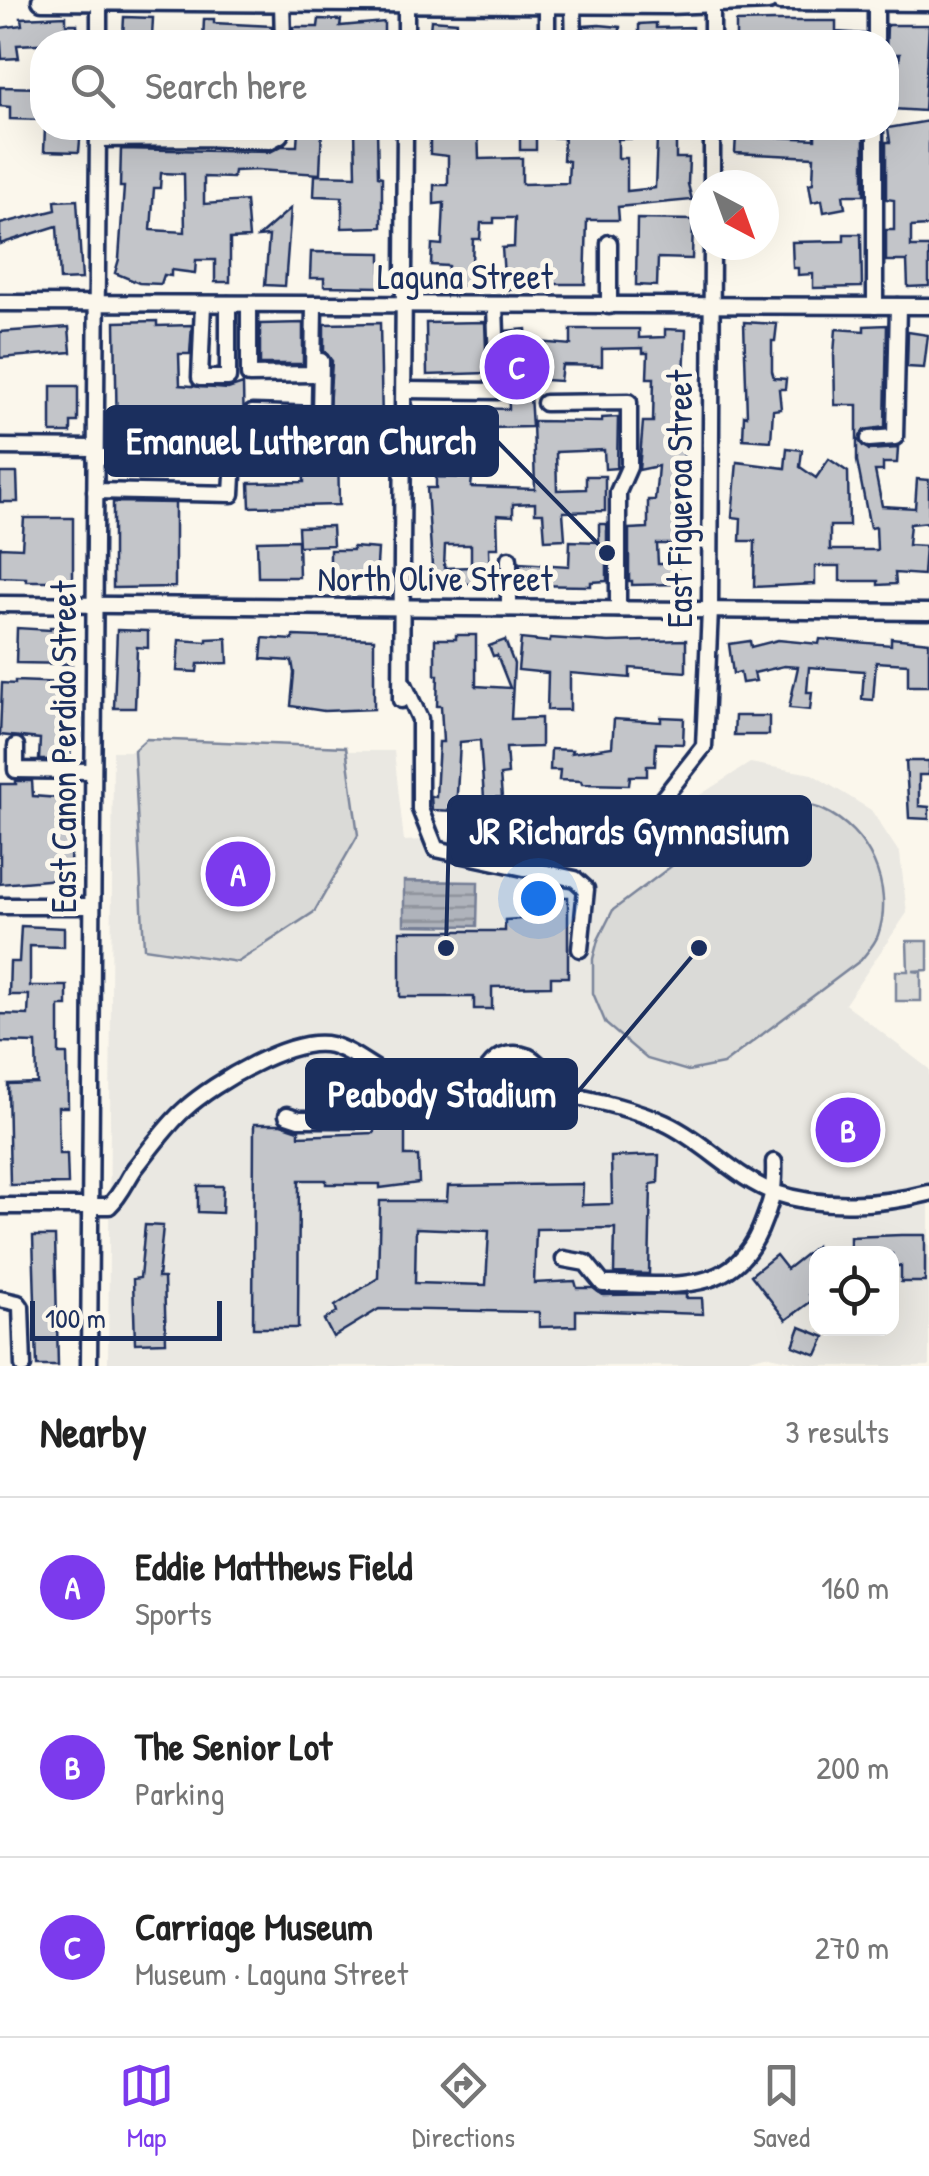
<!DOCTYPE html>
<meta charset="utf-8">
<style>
body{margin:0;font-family:"Patrick Hand",sans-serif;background:#f2f2f2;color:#222}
.controls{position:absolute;right:30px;bottom:30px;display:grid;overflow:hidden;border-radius:20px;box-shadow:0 10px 40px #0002}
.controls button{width:90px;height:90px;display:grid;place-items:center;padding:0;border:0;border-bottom:2px solid #e0e0e0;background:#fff;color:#222;font:50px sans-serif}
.compass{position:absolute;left:689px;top:170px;width:90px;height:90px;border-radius:50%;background:#fff;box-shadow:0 10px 40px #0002;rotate:139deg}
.scale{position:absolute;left:30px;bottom:25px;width:192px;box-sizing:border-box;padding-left:10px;border:5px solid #1b2f5e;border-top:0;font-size:28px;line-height:35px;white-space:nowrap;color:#1b2f5e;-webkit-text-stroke:8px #fbf7ec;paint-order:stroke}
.you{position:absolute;left:538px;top:898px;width:35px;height:35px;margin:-25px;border:8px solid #fff;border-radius:50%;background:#1a73e8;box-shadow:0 0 0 15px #1a73e833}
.badge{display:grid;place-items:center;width:65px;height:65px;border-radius:50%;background:#7c3aed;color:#fff;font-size:32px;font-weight:700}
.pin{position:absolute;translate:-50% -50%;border:5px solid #fff;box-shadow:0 2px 10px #0006}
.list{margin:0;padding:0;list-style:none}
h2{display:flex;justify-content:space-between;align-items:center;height:130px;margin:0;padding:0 40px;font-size:42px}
h2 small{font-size:32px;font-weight:400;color:#767676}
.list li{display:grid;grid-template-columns:65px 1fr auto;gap:30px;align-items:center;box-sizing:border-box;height:180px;padding:0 40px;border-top:2px solid #e0e0e0}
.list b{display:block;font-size:38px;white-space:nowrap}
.list p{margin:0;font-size:32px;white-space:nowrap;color:#767676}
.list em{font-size:32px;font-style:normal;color:#767676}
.icon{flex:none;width:55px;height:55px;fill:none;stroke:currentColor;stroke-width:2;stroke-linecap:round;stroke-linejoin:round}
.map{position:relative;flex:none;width:929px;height:1366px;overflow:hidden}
.search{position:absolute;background:#fff;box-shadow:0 10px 40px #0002;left:30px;right:30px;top:30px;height:110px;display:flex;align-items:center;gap:25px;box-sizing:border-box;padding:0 35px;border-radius:40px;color:#767676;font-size:38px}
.sheet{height:670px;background:#fff}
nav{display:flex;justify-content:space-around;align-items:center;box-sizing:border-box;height:140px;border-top:2px solid #e0e0e0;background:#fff;font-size:28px;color:#767676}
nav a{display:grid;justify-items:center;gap:5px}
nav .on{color:#7c3aed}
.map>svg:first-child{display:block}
.built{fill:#eae8e2;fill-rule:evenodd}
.park{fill:#dadad7;stroke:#7a849a;stroke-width:2.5}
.water{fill:url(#water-rules);stroke:#747e96;stroke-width:2.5}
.building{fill:#c3c5c9;stroke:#1b2f5e;stroke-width:2.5;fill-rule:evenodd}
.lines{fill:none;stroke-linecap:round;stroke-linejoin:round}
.minor-casing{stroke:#1b2f5e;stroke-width:21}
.major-casing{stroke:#1b2f5e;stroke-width:25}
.minor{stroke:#fbf7ec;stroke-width:14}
.major{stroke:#fbf7ec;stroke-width:18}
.labels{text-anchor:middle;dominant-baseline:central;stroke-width:10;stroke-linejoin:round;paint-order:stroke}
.street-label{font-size:35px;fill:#1b2f5e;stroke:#fbf7ec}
.leader{fill:none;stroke:#1b2f5e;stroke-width:4}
.callout-dot{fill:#1b2f5e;stroke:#fbf7ec;stroke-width:4}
.callout{fill:#1b2f5e;stroke:#1b2f5e;stroke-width:4}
.callout-label{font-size:38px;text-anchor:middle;font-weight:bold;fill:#fff}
</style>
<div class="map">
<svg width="929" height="1366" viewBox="0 0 929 1366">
<defs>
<pattern id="water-rules" width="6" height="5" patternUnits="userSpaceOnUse" patternTransform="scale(2.5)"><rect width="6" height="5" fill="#afb3bb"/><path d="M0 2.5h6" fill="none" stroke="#8e929b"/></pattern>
</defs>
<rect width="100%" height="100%" fill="#fbf7ec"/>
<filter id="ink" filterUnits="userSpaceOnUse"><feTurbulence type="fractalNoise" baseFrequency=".01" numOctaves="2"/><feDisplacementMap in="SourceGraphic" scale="20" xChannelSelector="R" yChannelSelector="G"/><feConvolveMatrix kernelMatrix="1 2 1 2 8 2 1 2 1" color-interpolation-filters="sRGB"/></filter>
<g filter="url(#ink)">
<path class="built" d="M113,751H394L404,841L648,828L750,763L812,774L871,810L900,854L907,913L845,1004L929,1069V1366H816L765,1355L723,1366H108ZM816,1254H892V1328H816Z"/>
<g class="park">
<polygon points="146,739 346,747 358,835 314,912 238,962 144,948 134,750"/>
<path d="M777,800C792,802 809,804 823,810C868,830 895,887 878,935C875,944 867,952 861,960L723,1064L688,1071L647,1059L606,1024L593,993V959L598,940L613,910L746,810Z"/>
<polygon points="907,941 928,941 928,970 912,971 921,972 921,1001 896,1001 896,971 908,971"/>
</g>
<polygon class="water" points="404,881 478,882 477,926 404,925"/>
<g class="building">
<polygon points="66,16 66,24 77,24 78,42 17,45 19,58 2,59 0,28 22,25 21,18"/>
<polygon points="124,17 153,18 152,37 123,36"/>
<polygon points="204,19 214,19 214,23 272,26 272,42 203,42"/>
<polygon points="319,19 341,20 340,26 384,22 384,42 294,42 293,27 318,27"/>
<polygon points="431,20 457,22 455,42 429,42"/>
<polygon points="775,21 836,21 836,32 865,34 865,42 736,42 736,22"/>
<polygon points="656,23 656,28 692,27 692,42 639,42 639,24"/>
<polygon points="599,25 620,27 620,42 585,42 584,26"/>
<polygon points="887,25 929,25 924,111 893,109 900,54 886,54"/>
<polygon points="0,87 42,88 42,120 10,119 10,107 0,106"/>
<polygon points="929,121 929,226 911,227 911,247 929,247 929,286 908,287 907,261 886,261 886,230 894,230 894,200 886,199 886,142 890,142 888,128"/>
<polygon points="45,128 81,128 79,152 44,151"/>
<path d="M298,128H322L320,174L257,170L234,171L233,178L204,177V204L246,201L249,238L230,239V282H215V260H196L195,273L171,270V276L164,275L161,284L139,283L115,273L119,259L124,187H120L121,149L270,152L282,146H297ZM161,173L184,174L185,232L151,230L154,188H160Z"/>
<polygon points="355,128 377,128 378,176 382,177 382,227 342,228 342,197 314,196 315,175 356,176"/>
<path d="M430,128H478L479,159L522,158V184L568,183L569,161L563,160L564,138L536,136V150H520V128H686V138H676V158H689L688,184L692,200L618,207L619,220H587L585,284H527V288L505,290L502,248L514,247L515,218H494V223H481L480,239H473L471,286L447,285L448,266L431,265L432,244L442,245L444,203L434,204V185H448V156L430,154ZM657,138L655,188L627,191V158H618V139Z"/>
<polygon points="758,128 777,128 777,137 815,139 815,128 835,128 835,131 864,131 864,195 843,195 845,208 824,212 822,200 812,202 809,184 813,183 814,157 735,153 736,135 759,136"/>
<polygon points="77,200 82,279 60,280 57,226 0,244 0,224 56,210 55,201"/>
<polygon points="291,208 285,286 265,285 269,236 258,237"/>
<polygon points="637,219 693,220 692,259 658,258 657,286 636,285"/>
<polygon points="844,234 861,234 862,287 813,288 813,274 798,275 798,268 793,268 792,242 844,241"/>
<polygon points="311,252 381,253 381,287 324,286 324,278 310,278"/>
<polygon points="157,321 157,326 192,325 190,354 179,354 180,385 228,389 243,384 244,435 117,437 115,322"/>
<polygon points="485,322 487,373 427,375 426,323"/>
<polygon points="744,322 777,324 775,341 772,341 772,371 774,378 786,379 785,389 779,389 781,409 773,410 771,441 743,439 744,415 747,416"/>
<polygon points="303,323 303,364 260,364 260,324"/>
<polygon points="380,323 382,424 328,425 332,361 324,351 324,324"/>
<polygon points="887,325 885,427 864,430 859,441 869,450 898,448 897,463 883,463 883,471 875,471 882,506 915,508 917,479 929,480 929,522 910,524 908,545 925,546 923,575 895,573 896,584 878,585 878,581 840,581 840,566 815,566 815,584 754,587 755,541 740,541 741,518 732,517 737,462 785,468 787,448 802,450 800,467 816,478 829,459 848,472 849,526 830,526 830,550 877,550 876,527 870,528 857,461 857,405 835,405 834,354 836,329 864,331 864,326"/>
<polygon points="69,327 71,352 0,358 0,332"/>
<polygon points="526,329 527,341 571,345 571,329 639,329 639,338 665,337 665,329 686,330 684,379 681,379 680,447 684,447 683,465 680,464 677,500 681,500 683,544 657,544 658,564 678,564 678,584 632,585 632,581 629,581 629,529 648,528 648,500 655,500 658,466 639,470 643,422 653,422 654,378 647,378 648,353 643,353 643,348 602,349 602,366 562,365 560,381 529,379 532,427 490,428 488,454 431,450 433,433 467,435 466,408 509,409 506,331"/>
<polygon points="908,332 928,335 924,368 907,367"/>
<polygon points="51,386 78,386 78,422 71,422 71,433 51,433"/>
<path d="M618,417L617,468L605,469L604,450L556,452L557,490L586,489V476H605V511L563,512L565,539L545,540L543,513H535V503L513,504V516L497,515L498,548H489L490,585L433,582L427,488H436V477L472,478L471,487L535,489L533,421L602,422V418ZM445,545H471V567L444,568Z"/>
<polygon points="338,446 339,505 250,507 249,483 304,482 303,447"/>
<polygon points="0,473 17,473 18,502 0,502"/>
<polygon points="113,502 175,503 175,587 113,588"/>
<polygon points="24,518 73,518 73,581 26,581 26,578 0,577 0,547 22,548"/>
<polygon points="599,524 607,524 607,581 591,582 591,586 520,585 520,563 569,566 570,541 599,542"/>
<polygon points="332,526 333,545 299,546 298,527"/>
<polygon points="298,540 299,577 258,577 257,541"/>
<polygon points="353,547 378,549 376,580 330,579 330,550 353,550"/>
<polygon points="50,627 73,627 72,664 16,663 17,628 50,630"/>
<polygon points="117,630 148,631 148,648 137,647 135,708 114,708"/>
<polygon points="456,635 476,635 476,686 510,688 497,655 493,656 489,646 505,640 514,664 511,719 541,718 541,747 506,748 508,774 500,775 502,797 484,798 480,740 460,742 456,811 432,810 431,796 436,797 439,742 443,742 441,706 437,706 438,675 435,675 435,639 456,639"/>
<polygon points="293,636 374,639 374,709 324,711 291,706 294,673 292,661 261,659 263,638 293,640"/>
<polygon points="227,638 228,663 198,664 197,672 177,671 179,640 207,642 207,639"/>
<polygon points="550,638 609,642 686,640 686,672 630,668 630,678 570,673 570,710 547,710 548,673 518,670 521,639 550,642"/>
<polygon points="891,638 929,642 929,686 908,686 908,664 876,662 873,700 862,699 864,671 809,667 807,692 812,692 810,710 789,708 798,667 784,666 754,673 756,681 742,683 740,672 733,674 729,644 750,641 751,647 778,640 819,644 820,639 891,645"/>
<polygon points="15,681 67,683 64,739 71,739 70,760 39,760 40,739 0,735 2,683 15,684"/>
<polygon points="735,716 769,716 769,735 734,735"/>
<polygon points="661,717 684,718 683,744 656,743 655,766 647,766 647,776 630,776 629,785 582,784 581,781 559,780 560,770 550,770 551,749 572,750 571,753 612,747 614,719 661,722"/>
<polygon points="906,761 929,761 929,775 919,775 919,806 929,807 929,819 909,818"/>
<polygon points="16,781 32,781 33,796 71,799 70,878 0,884 0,784 16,784"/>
<polygon points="531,897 568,897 568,977 551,977 551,986 492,987 492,1009 474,1009 474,997 400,997 400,931 505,931 505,920 520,919 520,904 531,904"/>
<polygon points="21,926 64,928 64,947 30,946 30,986 67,986 67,1006 59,1006 59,1054 67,1054 68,1107 58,1107 59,1154 67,1154 68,1184 10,1185 8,1084 37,1083 36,1043 0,1042 0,1014 28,1015 29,995 9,995 10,962 19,962"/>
<polygon points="384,1102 405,1102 405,1156 418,1156 419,1183 380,1188 380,1184 326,1184 326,1180 299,1180 298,1328 253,1328 254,1124 281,1124 299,1130 299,1136 374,1133 374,1108 384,1108"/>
<path d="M659,1155L658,1183L651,1184L649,1274L614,1273L615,1228L536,1229L534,1283L575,1281L577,1288H593L603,1295L686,1294V1298H702L703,1314L576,1310V1326L539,1327V1312L379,1309L333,1337L324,1320L337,1312L335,1306L378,1278L380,1201H447L448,1186L583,1184L582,1205L612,1204L611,1157ZM416,1228L489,1231L486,1285L415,1283Z"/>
<polygon points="198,1186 223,1186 222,1213 198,1212"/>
<polygon points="145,1225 163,1226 158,1278 164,1278 166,1342 135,1343 133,1279 140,1278"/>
<polygon points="901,1235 925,1235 925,1282 901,1282 901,1266 892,1266 892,1254 850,1254 850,1237"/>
<polygon points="33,1236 55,1236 58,1366 37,1366"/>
<polygon points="816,1246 816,1288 809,1294 813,1300 786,1320 751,1275 776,1255 787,1269"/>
<polygon points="800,1327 825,1337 817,1355 793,1346"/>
</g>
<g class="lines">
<g class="minor-casing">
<g id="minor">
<polyline points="282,2 283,42"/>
<polyline points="573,4 574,42"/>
<polyline points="99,42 99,0"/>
<polyline points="406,42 406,3"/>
<polyline points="547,42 547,4"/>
<polyline points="712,42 712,0"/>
<polyline points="876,42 876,0"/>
<polyline points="98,139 203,138 269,141 280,135 284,128"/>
<polyline points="712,185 712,128"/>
<polyline points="609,243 609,306"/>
<polyline points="0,303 929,306"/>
<polyline points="203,304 200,378 228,378 228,304"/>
<polyline points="249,304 249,375 313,374 314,305"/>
<polyline points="875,306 875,128"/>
<polyline points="404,390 498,391 495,306"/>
<polyline points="545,403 629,402 629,467 618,492 618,609"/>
<polyline points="252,413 320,415 321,361"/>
<polyline points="869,439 895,437 898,306"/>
<polyline points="0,447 95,448"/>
<polyline points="95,491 232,494 234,458 95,457"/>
<polyline points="0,604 929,612"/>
<polyline points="509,608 509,559"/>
<polyline points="404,684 420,719 420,809 436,849 575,879 586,889 580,949"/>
<polyline points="401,700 405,128"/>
<polyline points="16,746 16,770 92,771"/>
<polyline points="503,822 636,814 660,802 704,746 710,610 712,245"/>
<polyline points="0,906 91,906"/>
<circle cx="515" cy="1086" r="32"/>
<path d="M547,1090C586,1099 628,1106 665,1123C704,1141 736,1179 776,1193C823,1209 882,1205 929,1193"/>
<polyline points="287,1115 299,1119 364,1119"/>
<path d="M0,1206H109C121,1195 126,1181 135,1168C150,1149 167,1125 185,1109C214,1083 292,1036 331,1045C353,1051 372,1069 392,1078C421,1091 453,1090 484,1092"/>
<path d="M564,1259L586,1263L603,1284C667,1283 730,1299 760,1230C771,1203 775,1192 774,1162"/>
<polyline points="0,1299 18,1303 21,1307 23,1366"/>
<polyline points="89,1366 98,128"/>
</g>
</g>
<g class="major-casing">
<g id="major">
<polyline points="42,0 669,4 768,0"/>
<polyline points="780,0 929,1"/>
</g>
</g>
<use href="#minor" class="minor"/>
<use href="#major" class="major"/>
</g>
</g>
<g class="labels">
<g class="street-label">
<text x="465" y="276">Laguna Street</text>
<text transform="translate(679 499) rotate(-90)">East Figueroa Street</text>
<text x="435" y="578">North Olive Street</text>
<text transform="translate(63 747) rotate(-90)">East Canon Perdido Street</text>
</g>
</g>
<path class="leader" d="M607 553L497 441M446 948L449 831M699 948L576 1094"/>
<g class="callout-dot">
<circle cx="607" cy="553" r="10"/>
<circle cx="446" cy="948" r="10"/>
<circle cx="699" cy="948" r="10"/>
</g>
<g class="callout">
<rect x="106" y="407" width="391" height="68" rx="10"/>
<rect x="449" y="797" width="361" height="68" rx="10"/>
<rect x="307" y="1060" width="269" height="68" rx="10"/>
</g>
<g class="callout-label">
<text x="301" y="454">Emanuel Lutheran Church</text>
<text x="629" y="844">JR Richards Gymnasium</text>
<text x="442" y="1107">Peabody Stadium</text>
</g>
</svg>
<div class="controls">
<button><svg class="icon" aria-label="locate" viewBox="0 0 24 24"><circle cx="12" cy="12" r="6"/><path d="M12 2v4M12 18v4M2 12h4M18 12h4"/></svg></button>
</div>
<svg class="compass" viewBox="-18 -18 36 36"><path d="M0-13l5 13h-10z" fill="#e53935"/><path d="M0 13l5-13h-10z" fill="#767676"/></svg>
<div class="scale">100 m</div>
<div class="you"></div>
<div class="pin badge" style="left:238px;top:874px">A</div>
<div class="pin badge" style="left:848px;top:1130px">B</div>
<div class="pin badge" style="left:517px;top:367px">C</div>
<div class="search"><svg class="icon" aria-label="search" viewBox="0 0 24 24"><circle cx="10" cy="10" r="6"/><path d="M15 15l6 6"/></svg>Search here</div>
</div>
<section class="sheet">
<h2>Nearby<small>3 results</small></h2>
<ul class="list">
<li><span class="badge">A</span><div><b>Eddie Matthews Field</b><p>Sports</p></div><em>160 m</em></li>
<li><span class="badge">B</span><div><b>The Senior Lot</b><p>Parking</p></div><em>200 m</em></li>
<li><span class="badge">C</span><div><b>Carriage Museum</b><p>Museum · Laguna Street</p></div><em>270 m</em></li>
</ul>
</section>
<nav>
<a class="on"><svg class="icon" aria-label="map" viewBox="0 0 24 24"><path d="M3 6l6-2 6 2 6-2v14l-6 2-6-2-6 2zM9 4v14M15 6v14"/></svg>Map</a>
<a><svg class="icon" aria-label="directions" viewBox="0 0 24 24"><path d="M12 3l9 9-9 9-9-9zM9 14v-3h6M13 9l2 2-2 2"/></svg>Directions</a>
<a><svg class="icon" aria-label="saved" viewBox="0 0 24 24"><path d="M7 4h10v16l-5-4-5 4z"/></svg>Saved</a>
</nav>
